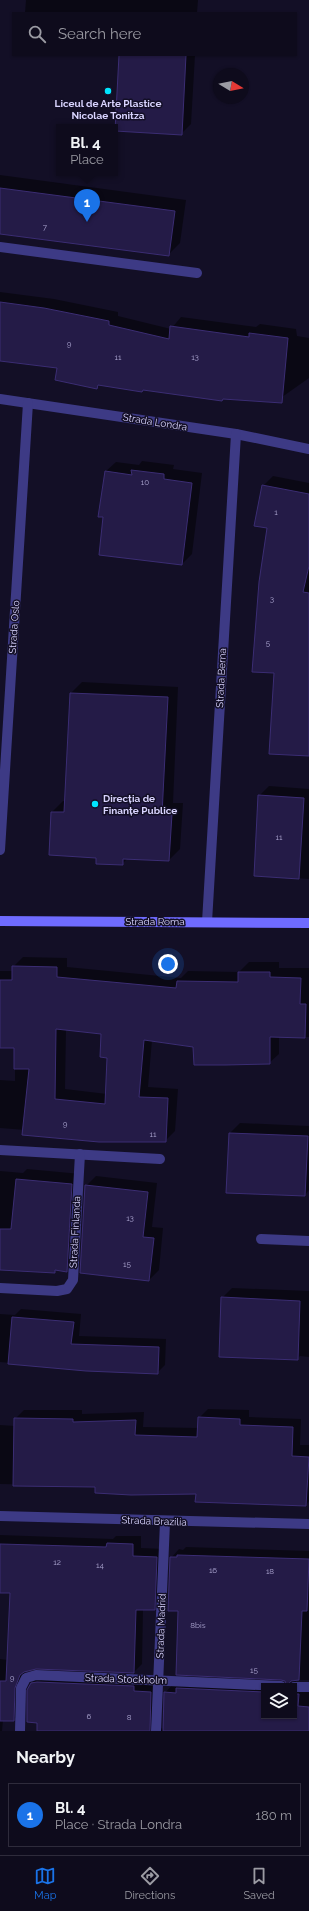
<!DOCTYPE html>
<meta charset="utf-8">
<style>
body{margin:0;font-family:Raleway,sans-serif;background:#1c1929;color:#f1f3f6}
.controls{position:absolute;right:12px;bottom:12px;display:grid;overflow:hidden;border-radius:0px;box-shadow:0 1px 3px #0004}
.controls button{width:36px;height:36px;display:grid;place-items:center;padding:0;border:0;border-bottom:1px solid #2e2b3b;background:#0e0b1c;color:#f1f3f6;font:20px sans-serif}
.compass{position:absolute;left:213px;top:68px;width:36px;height:36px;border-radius:50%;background:#0e0b1c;box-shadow:0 1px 3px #0004;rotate:100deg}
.you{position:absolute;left:168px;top:964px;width:14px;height:14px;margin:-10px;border:3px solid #fff;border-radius:50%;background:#1a73e8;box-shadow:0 0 0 6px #1a73e833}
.badge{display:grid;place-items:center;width:26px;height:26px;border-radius:50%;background:#1a73e8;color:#fff;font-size:13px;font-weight:700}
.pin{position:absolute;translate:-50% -33px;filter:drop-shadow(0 1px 2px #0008)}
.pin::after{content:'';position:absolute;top:21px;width:14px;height:12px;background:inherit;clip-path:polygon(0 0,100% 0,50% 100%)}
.popup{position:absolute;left:56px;top:124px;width:62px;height:52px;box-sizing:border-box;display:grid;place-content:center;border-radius:0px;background:#0e0b1c;filter:drop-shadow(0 1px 3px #0005);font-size:13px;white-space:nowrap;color:#9b9ba3}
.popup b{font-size:15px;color:#f1f3f6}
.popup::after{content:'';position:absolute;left:50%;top:100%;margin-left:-8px;border:8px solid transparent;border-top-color:#0e0b1c}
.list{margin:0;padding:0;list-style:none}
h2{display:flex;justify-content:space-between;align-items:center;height:52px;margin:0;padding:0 16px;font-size:17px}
h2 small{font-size:13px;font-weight:400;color:#9b9ba3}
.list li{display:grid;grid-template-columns:26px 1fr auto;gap:12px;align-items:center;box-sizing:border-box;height:64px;margin:0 8px 8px;padding:0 8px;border:1px solid #2e2b3b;border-radius:0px}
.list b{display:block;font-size:15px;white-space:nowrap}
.list p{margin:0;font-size:13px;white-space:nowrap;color:#9b9ba3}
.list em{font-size:13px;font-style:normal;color:#9b9ba3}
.icon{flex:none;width:22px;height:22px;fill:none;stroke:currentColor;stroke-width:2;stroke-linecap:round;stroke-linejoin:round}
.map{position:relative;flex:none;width:309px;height:1731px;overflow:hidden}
.search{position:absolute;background:#0e0b1c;box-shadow:0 1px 3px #0004;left:12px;right:12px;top:12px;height:44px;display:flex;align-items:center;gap:10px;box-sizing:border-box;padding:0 14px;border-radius:0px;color:#9b9ba3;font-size:15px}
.sheet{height:124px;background:#0e0b1c}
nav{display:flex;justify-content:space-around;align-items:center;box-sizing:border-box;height:56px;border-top:1px solid #2e2b3b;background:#0e0b1c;font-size:11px;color:#9b9ba3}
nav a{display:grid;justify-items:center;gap:2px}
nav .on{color:#1a73e8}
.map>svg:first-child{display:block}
.shadow{fill:#0007;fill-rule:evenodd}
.building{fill:#241b47;stroke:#3b2d73;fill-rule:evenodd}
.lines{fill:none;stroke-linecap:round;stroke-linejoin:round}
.lane{stroke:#3d3a85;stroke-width:10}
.street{stroke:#3d3a85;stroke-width:10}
.secondary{stroke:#6f6bff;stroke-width:10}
.poi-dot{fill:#00e5ff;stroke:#130f26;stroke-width:1.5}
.labels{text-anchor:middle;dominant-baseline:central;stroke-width:3;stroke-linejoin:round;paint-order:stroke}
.number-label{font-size:8px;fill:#aca6d1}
.poi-label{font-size:10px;font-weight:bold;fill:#d9d4ff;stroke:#130f26}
.street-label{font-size:10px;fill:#d9d4ff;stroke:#130f26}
</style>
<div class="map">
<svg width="309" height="1731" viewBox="0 0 309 1731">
<rect width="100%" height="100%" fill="#130f26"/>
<g class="shadow">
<polygon points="26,0 198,0 197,13 25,13"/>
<polygon points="120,55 195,55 191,124 181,134"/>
<polygon points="0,175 186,200 180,243 168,255 0,233"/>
<polygon points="0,292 54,299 118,312 118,316 171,329 181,317 256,327 260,324 296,329 297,336 309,338 309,378 275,402 144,389 142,391 101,384 97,388 58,367 0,360"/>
<polygon points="142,461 174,465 173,469 202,473 192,554 182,564 105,516 105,472 116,462 139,465"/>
<polygon points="273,476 309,483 309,755 275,672 269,527 263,486"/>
<polygon points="82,682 178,687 173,803 183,803 180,849 169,860 128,858 122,864 97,857 52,812 63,801 66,801 71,693"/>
<polygon points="269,786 309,789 309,879 255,875 259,796"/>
<path d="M23,957L67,958V967L181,978L188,971L239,972L249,962H279V968H309V1037L279,1036V1054L269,1063L194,1047L152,1040L148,1087L178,1089L175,1131L165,1141L0,1128V1080L15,1081V1047H0V971H13V967ZM66,1029L102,1033L108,1057L107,1094L65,1089Z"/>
<polygon points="240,1123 309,1126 309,1190 305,1195 230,1133"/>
<polygon points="27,1169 81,1174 77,1261 67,1271 56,1270 54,1272 0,1269 0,1171 23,1173"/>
<polygon points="96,1176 157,1183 152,1227 163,1228 159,1270 149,1280 86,1186"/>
<polygon points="232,1288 309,1291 309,1357 300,1356 297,1359 222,1298"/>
<polygon points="21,1309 81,1314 79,1336 166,1339 165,1365 157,1373 86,1370 0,1362 0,1314 15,1315"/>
<polygon points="208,1409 249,1410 249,1417 301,1419 300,1445 309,1445 309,1501 306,1505 197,1493 96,1486 0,1484 0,1425 15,1426 15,1419 24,1410 82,1410 82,1414 144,1412 143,1427 199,1428 199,1418"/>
<polygon points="0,1535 113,1539 116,1536 141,1536 141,1548 165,1549 163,1601 154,1609 143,1609 142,1664 134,1672 36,1668 26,1670 22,1678 22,1712 13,1720 3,1720 2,1731 0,1731 0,1659 8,1660 11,1592 0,1592"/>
<path d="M186,1547L309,1551V1680H296V1682L302,1686L309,1685V1731H38V1722L31,1684L40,1675L159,1684L160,1728L164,1729L165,1693L173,1684L185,1680L288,1684V1682L179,1610L171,1558L179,1549L183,1550ZM264,1686H294V1716H264Z"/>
</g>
<g class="building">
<polygon points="119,55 186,55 182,135 115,131"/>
<polygon points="0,188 175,211 169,256 0,234"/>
<polygon points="0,302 44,308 109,321 109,325 169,339 170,326 249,337 249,333 288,338 282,403 223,399 222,401 143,390 142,392 98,385 97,389 55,380 57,368 0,361"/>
<polygon points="131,470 164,474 164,479 192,483 182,565 99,555 103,517 98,517 105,471 132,475"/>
<polygon points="262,485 309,494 309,566 303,592 309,593 309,756 269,754 274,673 252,672 259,582 267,528 254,526"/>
<polygon points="70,693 168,697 162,814 172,814 169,861 123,859 123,865 96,864 96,858 49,855 51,812 64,812"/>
<polygon points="258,795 304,798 299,879 254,876"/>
<path d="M12,966L57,967V977L176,988L177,981L238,982V972H270V977L301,978L300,1004H306L305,1038L270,1037V1064L225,1065H194L193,1047L144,1040L139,1097L168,1098L166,1142H99L22,1135L29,1069H14V1048H0V980H12ZM56,1029L101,1034L100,1057L107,1058L105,1104L55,1099Z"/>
<polygon points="229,1133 308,1136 305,1196 226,1193"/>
<polygon points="16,1179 72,1184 67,1272 55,1270 55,1273 0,1270 0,1229 11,1229"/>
<polygon points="85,1185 148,1192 143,1237 154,1238 149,1281 80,1273"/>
<polygon points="221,1297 300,1301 298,1360 219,1357"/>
<polygon points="12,1317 74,1322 71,1344 159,1347 158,1374 86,1371 8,1364"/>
<polygon points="198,1417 240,1419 240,1425 293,1427 292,1456 309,1457 306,1506 195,1502 196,1494 131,1495 95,1493 95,1487 13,1486 14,1418 73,1419 73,1422 136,1420 135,1435 197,1437"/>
<polygon points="107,1543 133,1544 133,1556 157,1557 155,1610 136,1610 134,1673 36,1669 24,1672 20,1675 15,1688 14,1721 0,1721 0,1681 6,1681 10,1593 0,1593 0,1544 106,1547"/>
<polygon points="177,1555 309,1559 307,1611 302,1611 299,1680 291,1681 287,1686 285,1681 281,1680 176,1675 178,1611 168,1611 170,1557 177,1557"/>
<polygon points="37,1682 134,1686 134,1691 151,1692 150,1731 37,1731 37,1723 27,1722 27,1690 31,1683"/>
<polygon points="176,1688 264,1692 264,1716 294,1716 294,1694 299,1694 298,1706 309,1707 309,1731 163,1731 164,1692 176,1693"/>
</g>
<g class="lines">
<g class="lane">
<polyline points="0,247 197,273"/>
<polyline points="261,1239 309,1241"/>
</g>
<g class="street">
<polyline points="0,399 236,434 309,449"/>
<polyline points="0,850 28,403"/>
<polyline points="207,922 236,434"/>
<polyline points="0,1150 160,1159"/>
<polyline points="0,1288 57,1291 67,1289 73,1280 80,1154"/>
<polyline points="0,1516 309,1524"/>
<polyline points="294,1687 309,1687"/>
<polyline points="20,1731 21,1688 26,1678 36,1675 281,1686"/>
<polyline points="156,1731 165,1522"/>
</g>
<polyline class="secondary" points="0,921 309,923"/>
</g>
<g class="poi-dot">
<circle cx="108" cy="91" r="4"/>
<circle cx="95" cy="804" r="4"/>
</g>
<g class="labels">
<g class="number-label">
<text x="45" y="227">7</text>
<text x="69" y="344">9</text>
<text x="118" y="357">11</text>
<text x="195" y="357">13</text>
<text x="145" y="482">10</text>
<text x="276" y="512">1</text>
<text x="272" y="599">3</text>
<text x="268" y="643">5</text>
<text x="279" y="837">11</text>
<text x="65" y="1124">9</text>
<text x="153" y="1134">11</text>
<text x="130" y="1218">13</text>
<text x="127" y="1264">15</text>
<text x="57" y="1562">12</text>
<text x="100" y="1565">14</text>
<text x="213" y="1570">16</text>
<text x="270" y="1571">18</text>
<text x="198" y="1625">8bis</text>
<text x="254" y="1670">15</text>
<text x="12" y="1678">9</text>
<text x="89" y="1716">6</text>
<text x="129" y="1717">8</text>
</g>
<g class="poi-label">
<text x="108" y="103">Liceul de Arte Plastice<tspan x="108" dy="12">Nicolae Tonitza</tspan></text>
<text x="103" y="798" text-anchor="start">Direcția de<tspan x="103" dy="12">Finanțe Publice</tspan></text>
</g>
<g class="street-label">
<text transform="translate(155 422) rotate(9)">Strada Londra</text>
<text transform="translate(14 627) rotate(-86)">Strada Oslo</text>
<text transform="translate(221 678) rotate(-87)">Strada Berna</text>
<text x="155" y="921">Strada Roma</text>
<text transform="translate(75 1232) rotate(-87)">Strada Finlanda</text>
<text transform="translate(154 1521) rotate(2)">Strada Brazilia</text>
<text transform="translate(161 1626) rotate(-88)">Strada Madrid</text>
<text transform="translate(126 1679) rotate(2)">Strada Stockholm</text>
</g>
</g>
</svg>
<div class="controls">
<button><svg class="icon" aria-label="layers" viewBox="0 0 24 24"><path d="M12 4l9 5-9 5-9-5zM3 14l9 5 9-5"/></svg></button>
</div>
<svg class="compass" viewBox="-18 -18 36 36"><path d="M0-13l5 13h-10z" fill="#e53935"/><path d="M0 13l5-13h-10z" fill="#9b9ba3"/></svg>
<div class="you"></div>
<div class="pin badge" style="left:87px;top:222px">1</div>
<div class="popup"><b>Bl. 4</b>Place</div>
<div class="search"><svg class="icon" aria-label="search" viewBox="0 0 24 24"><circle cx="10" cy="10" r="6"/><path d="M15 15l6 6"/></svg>Search here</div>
</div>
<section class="sheet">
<h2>Nearby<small></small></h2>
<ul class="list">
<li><span class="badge">1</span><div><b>Bl. 4</b><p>Place · Strada Londra</p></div><em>180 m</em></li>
</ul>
</section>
<nav>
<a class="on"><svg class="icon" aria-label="map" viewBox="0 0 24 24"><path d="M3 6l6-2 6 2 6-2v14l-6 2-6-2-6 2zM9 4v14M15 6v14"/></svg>Map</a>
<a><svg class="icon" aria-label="directions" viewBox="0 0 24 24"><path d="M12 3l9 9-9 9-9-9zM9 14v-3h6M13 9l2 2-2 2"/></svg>Directions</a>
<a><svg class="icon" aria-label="saved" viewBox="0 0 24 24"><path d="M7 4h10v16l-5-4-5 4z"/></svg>Saved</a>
</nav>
